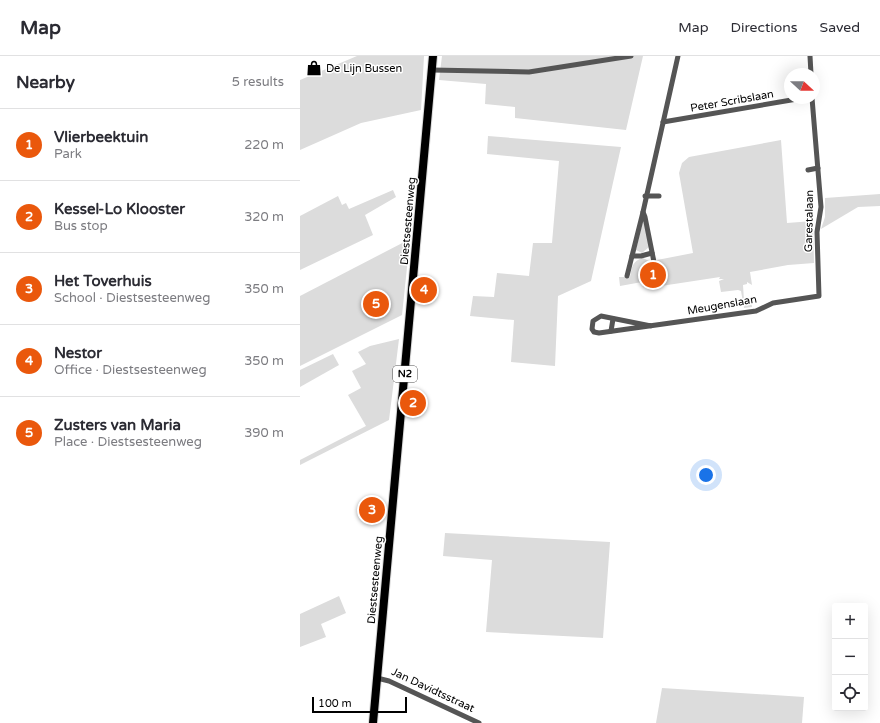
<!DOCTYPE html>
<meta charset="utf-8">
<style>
body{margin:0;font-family:"Varela Round",sans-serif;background:#f2f2f3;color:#2b2b33}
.controls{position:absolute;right:12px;bottom:12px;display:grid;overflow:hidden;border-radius:4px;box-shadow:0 4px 16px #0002}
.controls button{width:36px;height:36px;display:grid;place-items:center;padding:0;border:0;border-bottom:1px solid #e1e1e2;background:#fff;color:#2b2b33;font:20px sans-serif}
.compass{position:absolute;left:484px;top:12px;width:36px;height:36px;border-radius:50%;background:#fff;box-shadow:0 4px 16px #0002;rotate:111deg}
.scale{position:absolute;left:12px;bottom:10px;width:95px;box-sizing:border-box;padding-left:4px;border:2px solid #000;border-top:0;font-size:11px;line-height:14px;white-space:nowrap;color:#000;-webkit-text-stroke:3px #fff;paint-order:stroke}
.you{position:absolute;left:406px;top:419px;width:14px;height:14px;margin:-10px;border:3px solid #fff;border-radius:50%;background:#1a73e8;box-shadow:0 0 0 6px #1a73e833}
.badge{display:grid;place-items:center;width:26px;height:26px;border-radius:50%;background:#ea580c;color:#fff;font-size:13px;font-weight:700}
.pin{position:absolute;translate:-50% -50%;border:2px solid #fff;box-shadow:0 1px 4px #0006}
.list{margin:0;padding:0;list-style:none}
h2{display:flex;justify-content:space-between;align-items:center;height:52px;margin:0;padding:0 16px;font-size:17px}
h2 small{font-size:13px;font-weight:400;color:#7c7c81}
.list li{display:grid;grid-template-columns:26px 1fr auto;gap:12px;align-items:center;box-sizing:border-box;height:72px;padding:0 16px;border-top:1px solid #e1e1e2}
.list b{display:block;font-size:15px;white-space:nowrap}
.list p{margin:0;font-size:13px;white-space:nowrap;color:#7c7c81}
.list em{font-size:13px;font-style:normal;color:#7c7c81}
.icon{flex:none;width:22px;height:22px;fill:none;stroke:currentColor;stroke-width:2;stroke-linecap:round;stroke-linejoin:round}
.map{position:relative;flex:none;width:580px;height:667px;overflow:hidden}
header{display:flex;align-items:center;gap:24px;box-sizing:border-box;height:56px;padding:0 20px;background:#fff;border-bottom:1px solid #e1e1e2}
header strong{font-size:19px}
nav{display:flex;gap:22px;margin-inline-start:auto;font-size:14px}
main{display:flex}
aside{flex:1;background:#fff}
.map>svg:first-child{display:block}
.green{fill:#dcdcdc}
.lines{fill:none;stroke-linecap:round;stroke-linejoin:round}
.primary-casing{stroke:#dbdbdb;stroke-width:10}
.street{stroke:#555;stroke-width:5}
.primary{stroke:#000;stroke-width:8}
.labels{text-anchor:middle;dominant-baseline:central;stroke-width:3;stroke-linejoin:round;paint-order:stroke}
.shield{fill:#fff;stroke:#4c4c4c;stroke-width:1}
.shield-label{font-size:10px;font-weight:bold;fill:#000}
.poi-label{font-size:11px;fill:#000;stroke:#fff;text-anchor:start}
.street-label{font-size:11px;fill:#000;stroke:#fff}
</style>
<header>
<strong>Map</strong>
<nav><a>Map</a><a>Directions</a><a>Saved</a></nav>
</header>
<main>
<aside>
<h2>Nearby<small>5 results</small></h2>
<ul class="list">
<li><span class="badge">1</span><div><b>Vlierbeektuin</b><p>Park</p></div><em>220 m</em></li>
<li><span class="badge">2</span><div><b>Kessel-Lo Klooster</b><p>Bus stop</p></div><em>320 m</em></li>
<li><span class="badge">3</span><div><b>Het Toverhuis</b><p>School · Diestsesteenweg</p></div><em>350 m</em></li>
<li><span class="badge">4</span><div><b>Nestor</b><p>Office · Diestsesteenweg</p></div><em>350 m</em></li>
<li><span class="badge">5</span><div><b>Zusters van Maria</b><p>Place · Diestsesteenweg</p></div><em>390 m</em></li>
</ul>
</aside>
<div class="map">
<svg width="580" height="667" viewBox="0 0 580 667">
<rect width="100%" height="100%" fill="#fff"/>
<g class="green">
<polygon points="57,0 124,0 121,54 61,67 0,94 0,24"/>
<polygon points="142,0 343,0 326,74 215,62 215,51 185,48 186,28 139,24"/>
<polygon points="188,80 321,91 291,225 258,240 255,310 211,306 214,264 170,260 173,240 194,241 197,217 229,220 233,187 252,187 259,105 187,98"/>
<path d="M481,84L487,167L513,165L514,207L488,209L450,216L452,229L447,226V228L443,229L444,245L451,244L452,251L444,252L441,235L438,234L421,236L419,225L424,223H419L420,221L348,232L343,231L342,226L320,230L319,221H330C332,211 332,205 343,202L353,207L357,206V204L393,197L379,117L382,107L389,101Z"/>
<polygon points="93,134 96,141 65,159 73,179 0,214 0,160 38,140 42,149 46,147 49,153"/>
<polygon points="580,138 580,150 558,151 521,173 525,161 525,142"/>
<polygon points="343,165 344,165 349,191 342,197 336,194"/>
<polygon points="110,183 102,259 0,310 0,240"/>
<polygon points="99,283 89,364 0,409 0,404 66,370 48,339 61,332 52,315 66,308 58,296 70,290"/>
<polygon points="33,298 39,309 0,331 0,314"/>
<polygon points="145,477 310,486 303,582 186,576 192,504 143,500"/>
<polygon points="39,540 46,557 21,568 26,581 0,591 0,558"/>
<polygon points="362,632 504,641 502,667 356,667"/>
</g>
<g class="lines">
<g class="primary-casing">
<polyline id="primary" points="73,667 133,0"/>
</g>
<g class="street">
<polyline points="510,0 511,18"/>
<polyline points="132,14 229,16 331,0"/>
<polyline points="363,66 503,42"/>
<polyline points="508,114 518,112"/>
<polyline points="345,140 359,140"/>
<polyline points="343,156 378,0"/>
<polyline points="332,200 341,200 352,197"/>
<polyline points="327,220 343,156 345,161 354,206"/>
<polyline points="351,270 301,260 293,265 292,273 294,276 299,277 456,255 473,247 519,240 517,176 521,151 512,42"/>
<polyline points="311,275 313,263"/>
<polyline points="77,622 89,625 179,667"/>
</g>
<use href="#primary" class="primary"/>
</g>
<defs>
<g id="shop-bare" transform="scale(1.2)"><path d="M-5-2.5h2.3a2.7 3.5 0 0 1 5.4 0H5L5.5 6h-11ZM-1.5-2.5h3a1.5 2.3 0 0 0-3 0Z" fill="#000" stroke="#fff" stroke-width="2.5" paint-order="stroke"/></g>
</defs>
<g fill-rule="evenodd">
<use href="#shop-bare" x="14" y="12"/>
</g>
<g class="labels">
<rect class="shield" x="93" y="310" width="24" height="16" rx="3"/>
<g class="shield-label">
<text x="105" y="318">N2</text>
</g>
<g class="poi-label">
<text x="26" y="12">De Lijn Bussen</text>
</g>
<g class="street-label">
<text transform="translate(432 45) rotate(-10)">Peter Scribslaan</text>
<text transform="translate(108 165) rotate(-85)">Diestsesteenweg</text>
<text transform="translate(509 165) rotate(-89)">Garestalaan</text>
<text transform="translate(422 249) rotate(-10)">Meugenslaan</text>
<text transform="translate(75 524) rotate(-85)">Diestsesteenweg</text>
<text transform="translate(133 634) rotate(25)">Jan Davidtsstraat</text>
</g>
</g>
</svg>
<div class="controls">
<button>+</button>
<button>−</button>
<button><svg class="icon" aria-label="locate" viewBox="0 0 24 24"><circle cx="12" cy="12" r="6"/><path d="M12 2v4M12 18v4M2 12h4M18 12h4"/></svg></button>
</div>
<svg class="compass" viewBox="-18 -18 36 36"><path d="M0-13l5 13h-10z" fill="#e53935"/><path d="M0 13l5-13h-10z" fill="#7c7c81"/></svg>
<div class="scale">100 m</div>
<div class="you"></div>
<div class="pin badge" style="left:353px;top:219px">1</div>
<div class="pin badge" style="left:113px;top:347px">2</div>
<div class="pin badge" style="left:72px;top:454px">3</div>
<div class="pin badge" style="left:124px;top:234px">4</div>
<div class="pin badge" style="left:76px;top:248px">5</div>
</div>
</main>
